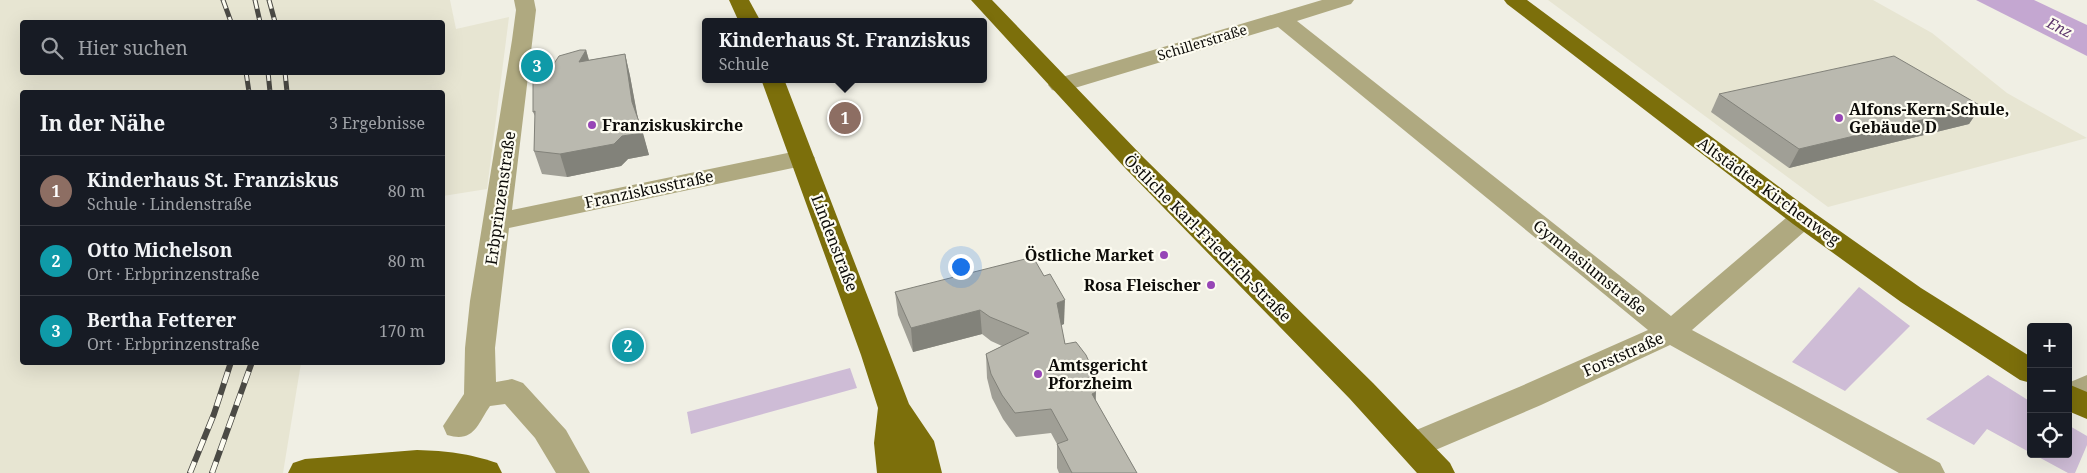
<!DOCTYPE html>
<html lang="de">
<meta charset="utf-8">
<style>
body{margin:0;font-family:"Noto Serif",serif;background:#20242c;color:#f1f3f6}
.controls{position:absolute;right:15px;bottom:15px;display:grid;overflow:hidden;border-radius:5px;box-shadow:0 5px 20px #0002}
.controls button{width:45px;height:45px;display:grid;place-items:center;padding:0;border:0;border-bottom:1px solid #363941;background:#171b24;color:#f1f3f6;font:25px sans-serif}
.you{position:absolute;left:960px;top:266px;width:18px;height:18px;margin:-12px;border:4px solid #fff;border-radius:50%;background:#1a73e8;box-shadow:0 0 0 8px #1a73e833}
.badge{display:grid;place-items:center;width:32px;height:32px;border-radius:50%;background:#9746b6;color:#fff;font-size:16px;font-weight:700}
.pin{position:absolute;translate:-50% -50%;border:2px solid #fff;box-shadow:0 1px 5px #0006}
.popup{position:absolute;left:702px;top:18px;width:285px;height:65px;box-sizing:border-box;display:grid;place-content:center;border-radius:5px;background:#171b24;filter:drop-shadow(0 1px 4px #0005);font-size:16px;white-space:nowrap;color:#9ea1a6}
.popup b{font-size:19px;color:#f1f3f6}
.popup::after{content:'';position:absolute;left:50%;top:100%;margin-left:-10px;border:10px solid transparent;border-top-color:#171b24}
.list{margin:0;padding:0;list-style:none}
h2{display:flex;justify-content:space-between;align-items:center;height:65px;margin:0;padding:0 20px;font-size:21px}
h2 small{font-size:16px;font-weight:400;color:#9ea1a6}
.list li{display:grid;grid-template-columns:32px 1fr auto;gap:15px;align-items:center;box-sizing:border-box;height:70px;padding:0 20px;border-top:1px solid #363941}
.list b{display:block;font-size:19px;white-space:nowrap}
.list p{margin:0;font-size:16px;white-space:nowrap;color:#9ea1a6}
.list em{font-size:16px;font-style:normal;color:#9ea1a6}
.icon{flex:none;width:28px;height:28px;fill:none;stroke:currentColor;stroke-width:2;stroke-linecap:round;stroke-linejoin:round}
.map{position:relative;flex:none;width:2087px;height:473px;overflow:hidden}
.search{position:absolute;background:#171b24;box-shadow:0 5px 20px #0002;left:20px;top:20px;width:425px;height:55px;display:flex;align-items:center;gap:12px;box-sizing:border-box;padding:0 18px;border-radius:5px;color:#9ea1a6;font-size:19px}
.panel{position:absolute;background:#171b24;box-shadow:0 5px 20px #0002;left:20px;top:90px;width:425px;height:275px;border-radius:5px}
.map>svg:first-child{display:block}
.built{fill:#e7e5d2;fill-rule:evenodd}
.green{fill:#cebcd6}
.water{fill:#c4a7d1}
.lines{fill:none;stroke-linecap:round;stroke-linejoin:round}
.minor{fill:#afa980;fill-rule:evenodd}
.major{fill:#7c6f0b;fill-rule:evenodd}
.rail-far1-casing{stroke:#4b4a45;stroke-width:5}
.rail-casing{stroke:#4b4a45;stroke-width:6}
.rail-far1{stroke:#fdfcf1;stroke-width:3;stroke-dasharray:9;stroke-linecap:butt}
.rail{stroke:#fdfcf1;stroke-width:4.5;stroke-dasharray:12;stroke-linecap:butt}
.wall{fill:#a09f96}
.shaded-wall{fill:#82827a}
.building{fill:#bab9af;stroke:#82827a}
.poi-dot{fill:#9746b6;stroke:#fdfcf1;stroke-width:2}
.labels{text-anchor:middle;dominant-baseline:central;stroke-width:4.5;stroke-linejoin:round;paint-order:stroke}
.far-street-label{font-size:14px;fill:#0d0c09;stroke:#fdfcf1}
.far-water-label{font-size:15px;font-style:italic;fill:#5c356b;stroke:#fdfcf1}
.poi-label{font-size:16px;font-weight:bold;fill:#0d0c09;stroke:#fdfcf1;text-anchor:start}
.street-label{font-size:16px;fill:#0d0c09;stroke:#fdfcf1}
</style>
<div class="map">
<svg width="2087" height="473" viewBox="0 0 2087 473">
<rect width="100%" height="100%" fill="#f0efe4"/>
<g class="built">
<path d="M0,0H450L456,29L509,17L487,189L443,196L442,92H22V362L301,363L283,473H0ZM22,22H442V72H22Z"/>
<polygon points="1548,0 1873,0 1932,33 2007,93 2087,138 1828,207"/>
</g>
<g class="green">
<polygon points="1859,287 1910,326 1845,391 1792,362"/>
<polygon points="850,368 857,388 691,434 687,412"/>
<polygon points="1988,375 2031,402 2031,453 1987,429 1974,445 1926,419"/>
<polygon points="2068,425 2087,436 2087,445 2075,473 2068,473 2033,454 2068,454"/>
</g>
<polygon class="water" points="1976,0 2034,0 2087,25 2087,56"/>
<g class="lines">
<g class="minor">
<path d="M514,0H534L536,10L512,210L802,150L811,153L815,158L811,163L802,166L509,228L495,348L496,382L512,379L523,383L566,430L590,473H556L535,438L505,404L490,406C477,425 474,443 447,435L443,426L464,394L465,348L470,301L512,40L516,10Z"/>
<polygon points="1322,0 1354,0 1351,4 1297,21 1671,316 1793,212 1803,210 1813,212 1816,218 1813,224 1692,330 1940,463 1945,473 1899,473 1670,345 1541,405 1426,454 1414,458 1402,454 1397,445 1402,436 1519,387 1648,330 1278,27 1068,90 1060,92 1052,90 1048,85 1052,80"/>
<polygon points="2087,375 2087,402 2068,409 2068,383"/>
</g>
<g class="major">
<polygon points="729,0 749,0 761,22 739,22"/>
<polygon points="971,0 992,0 1144,158 1373,383 1450,463 1455,473 1417,473 1350,399 1126,169"/>
<polygon points="1504,0 1527,0 1813,212 1921,288 2031,357 2031,383 2020,380 1901,302 1793,224 1507,4"/>
<polygon points="761,79 784,79 909,404 934,441 942,473 877,473 874,443 878,408 861,355"/>
<polygon points="2068,384 2087,392 2087,419 2068,411"/>
<path d="M417,450C448,451 467,453 497,463L502,473H288L293,463L305,459Z"/>
</g>
<g class="rail-far1-casing">
<g id="rail-far1">
<polyline points="223,0 231,22"/>
<polyline points="255,0 260,22"/>
<polyline points="269,0 275,22"/>
<polyline points="246,72 249,92"/>
<polyline points="268,72 270,92"/>
<polyline points="285,72 287,92"/>
</g>
</g>
<g class="rail-casing">
<g id="rail">
<polyline points="190,473 214,414 231,362"/>
<polyline points="212,473 252,362"/>
</g>
</g>
<use href="#rail-far1" class="rail-far1"/>
<use href="#rail" class="rail"/>
</g>
<g class="wall">
<polygon points="586,50 589,60 625,54 630,76 637,115 649,155 628,159 621,166 567,177 542,174 534,151 535,116 533,112"/>
<polygon points="1719,94 1981,106 1969,124 1789,168 1711,112"/>
<polygon points="895,292 1064,324 1061,325 1065,344 1094,390 1096,401 1137,473 1059,473 1057,468 1057,444 1051,433 1016,437 1003,419 992,398 987,378 986,354 1002,346 991,341 982,334 913,352 898,315"/>
</g>
<g class="shaded-wall">
<polygon points="586,50 592,72 579,62"/>
<polygon points="625,54 630,76 639,124 632,102"/>
<polygon points="1981,106 1969,124 1789,168 1799,149"/>
<polygon points="643,133 649,155 628,159 621,166 567,177 560,154 622,136"/>
<polygon points="1065,300 1064,324 1057,327 1057,303"/>
<polygon points="980,310 982,334 913,352 911,328"/>
<polygon points="1095,375 1094,393 1096,392 1095,416 1085,379"/>
</g>
<g class="building">
<polygon points="580,50 586,50 579,62 625,54 632,102 643,133 622,136 614,144 560,154 534,151 535,111 533,112 533,71 551,68 559,56"/>
<polygon points="1894,56 1981,106 1799,149 1719,94"/>
<polygon points="1033,257 1044,276 1050,274 1065,300 1057,303 1065,344 1076,342 1086,355 1095,375 1085,379 1096,392 1092,394 1137,473 1072,473 1057,444 1068,440 1051,409 1015,413 1002,395 991,374 986,354 1029,333 990,317 980,310 911,328 895,292"/>
</g>
<g class="poi-dot">
<circle cx="1839" cy="118" r="5"/>
<circle cx="592" cy="125" r="5"/>
<circle cx="1164" cy="255" r="5"/>
<circle cx="1211" cy="285" r="5"/>
<circle cx="1038" cy="374" r="5"/>
</g>
<g class="labels">
<g class="far-street-label">
<text transform="translate(1202 42) rotate(-17)">Schillerstraße</text>
</g>
<g class="far-water-label">
<text transform="translate(2060 27) rotate(27)">Enz</text>
</g>
<g class="poi-label">
<text x="1849" y="109">Alfons-Kern-Schule,<tspan x="1849" dy="18">Gebäude D</tspan></text>
<text x="602" y="125">Franziskuskirche</text>
<text x="1154" y="255" text-anchor="end">Östliche Market</text>
<text x="1201" y="285" text-anchor="end">Rosa Fleischer</text>
<text x="1048" y="365">Amtsgericht<tspan x="1048" dy="18">Pforzheim</tspan></text>
</g>
<g class="street-label">
<text transform="translate(649 189) rotate(-12)">Franziskusstraße</text>
<text transform="translate(1769 191) rotate(36)">Altstädter Kirchenweg</text>
<text transform="translate(500 198) rotate(-82)">Erbprinzenstraße</text>
<text transform="translate(1208 238) rotate(45)">Östliche Karl-Friedrich-Straße</text>
<text transform="translate(835 243) rotate(69)">Lindenstraße</text>
<text transform="translate(1590 267) rotate(39)">Gymnasiumstraße</text>
<text transform="translate(1623 354) rotate(-24)">Forststraße</text>
</g>
</g>
</svg>
<div class="controls">
<button>+</button>
<button>−</button>
<button><svg class="icon" aria-label="locate" viewBox="0 0 24 24"><circle cx="12" cy="12" r="6"/><path d="M12 2v4M12 18v4M2 12h4M18 12h4"/></svg></button>
</div>
<div class="you"></div>
<div class="pin badge" style="left:845px;top:118px;background:#8d6e63">1</div>
<div class="popup"><b>Kinderhaus St. Franziskus</b>Schule</div>
<div class="pin badge" style="left:628px;top:346px;background:#0f9aa8">2</div>
<div class="pin badge" style="left:537px;top:66px;background:#0f9aa8">3</div>
<div class="search"><svg class="icon" aria-label="search" viewBox="0 0 24 24"><circle cx="10" cy="10" r="6"/><path d="M15 15l6 6"/></svg>Hier suchen</div>
<section class="panel">
<h2>In der Nähe<small>3 Ergebnisse</small></h2>
<ul class="list">
<li><span class="badge" style="background:#8d6e63">1</span><div><b>Kinderhaus St. Franziskus</b><p>Schule · Lindenstraße</p></div><em>80 m</em></li>
<li><span class="badge" style="background:#0f9aa8">2</span><div><b>Otto Michelson</b><p>Ort · Erbprinzenstraße</p></div><em>80 m</em></li>
<li><span class="badge" style="background:#0f9aa8">3</span><div><b>Bertha Fetterer</b><p>Ort · Erbprinzenstraße</p></div><em>170 m</em></li>
</ul>
</section>
</div>
